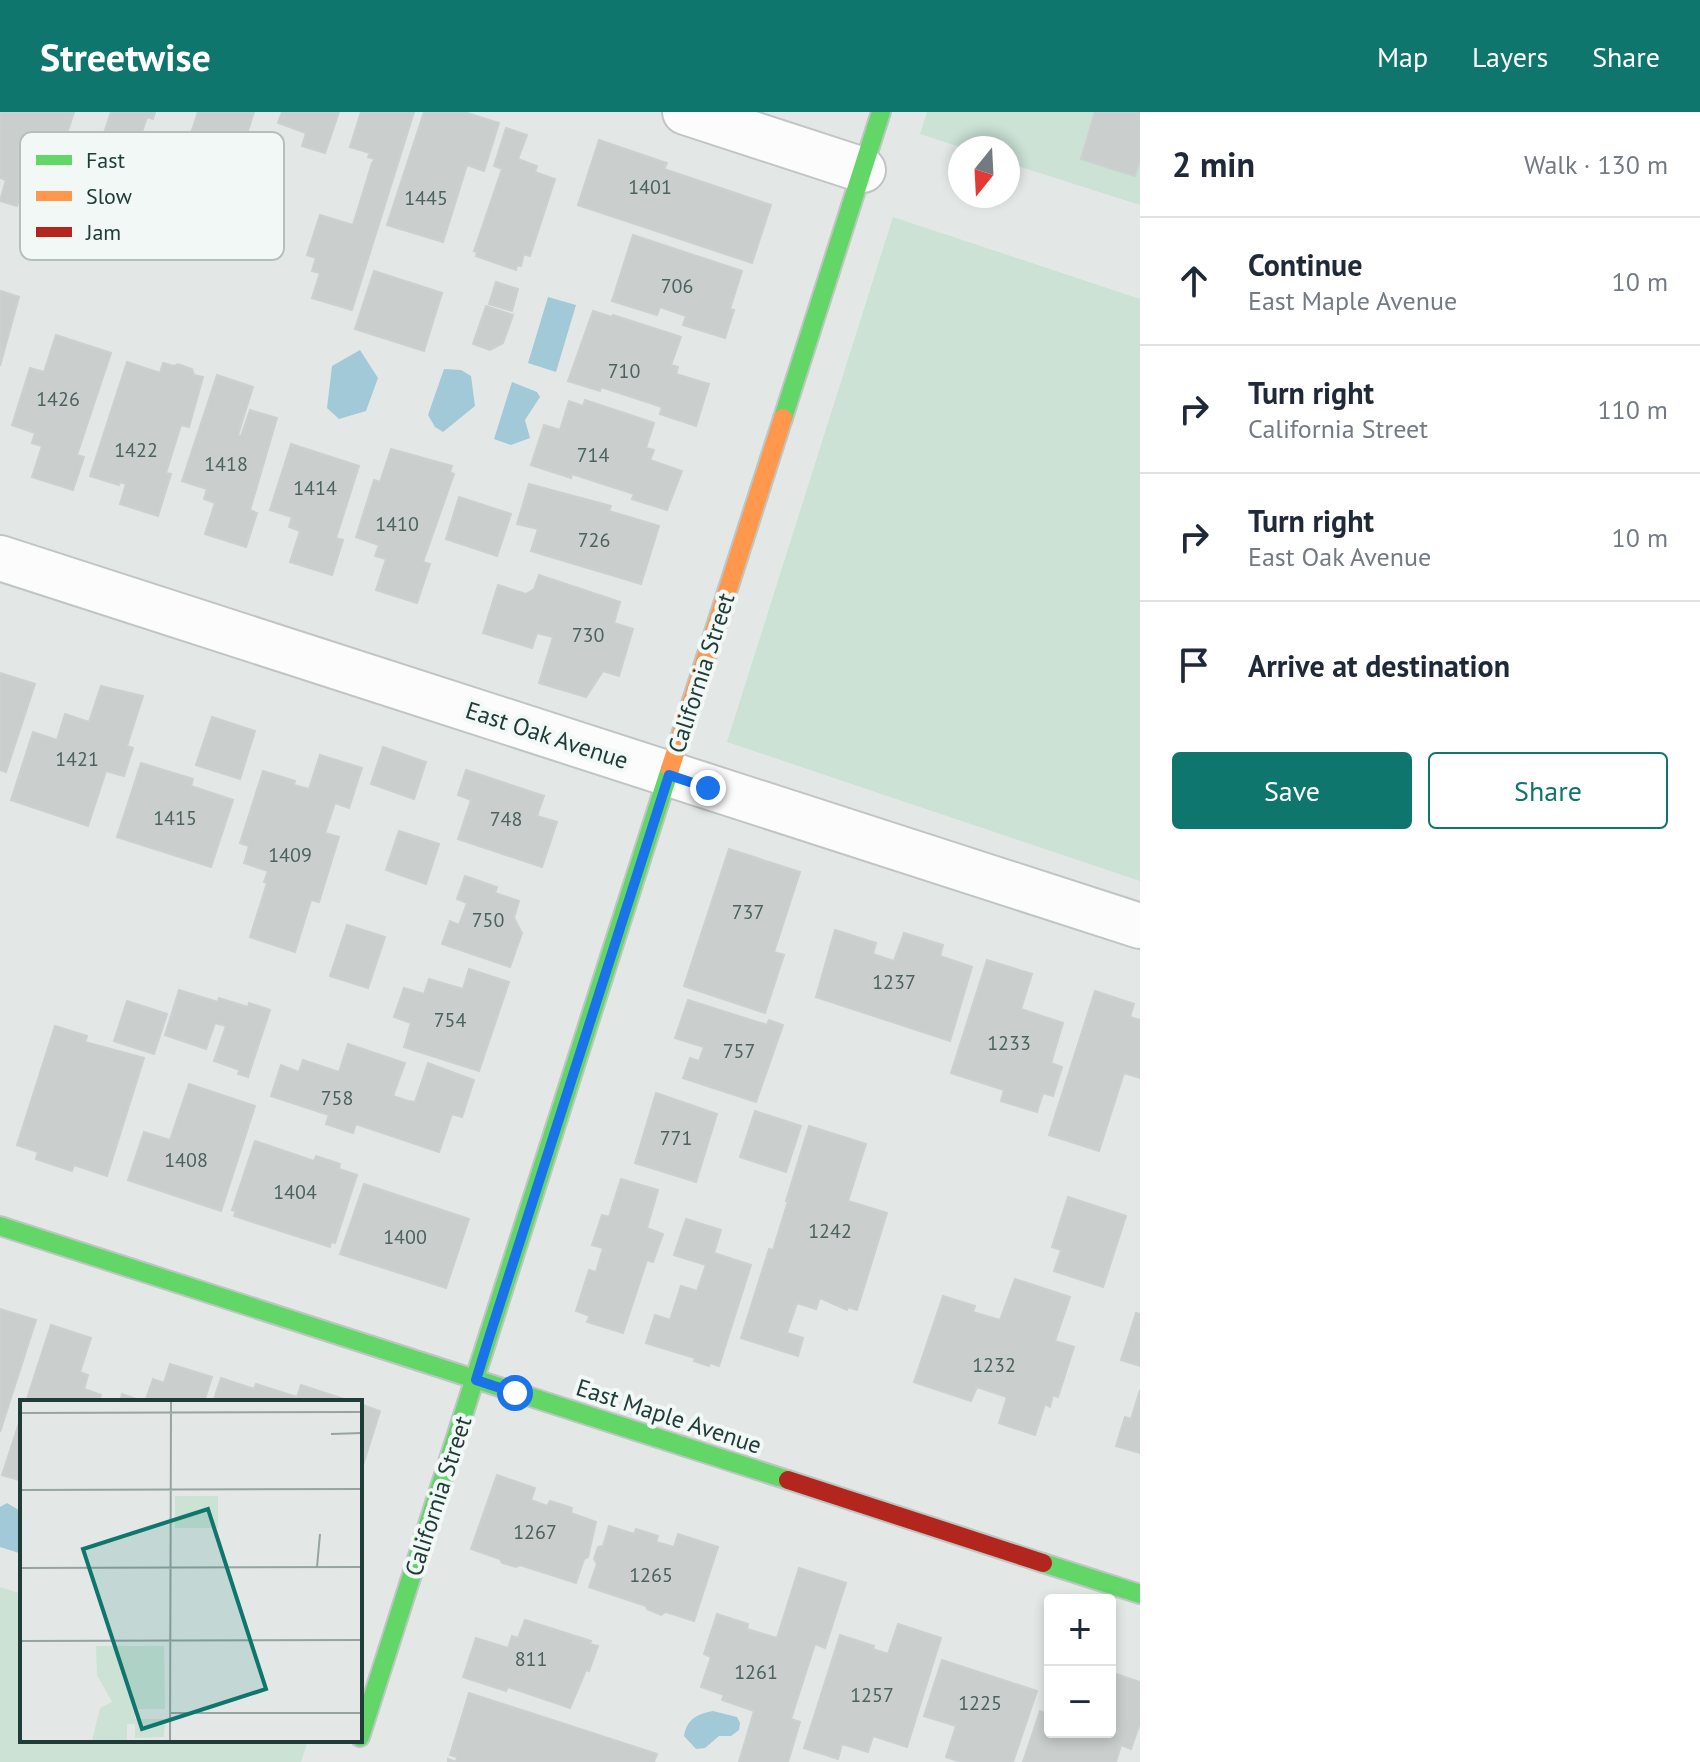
<!DOCTYPE html>
<meta charset="utf-8">
<style>
body{margin:0;font-family:"PT Sans",sans-serif;background:#f2f2f3;color:#1f2937}
.controls{position:absolute;right:24px;bottom:24px;display:grid;overflow:hidden;border-radius:8px;box-shadow:0 4px 12px #0003}
.controls button{width:72px;height:72px;display:grid;place-items:center;padding:0;border:0;border-bottom:2px solid #e0e1e3;background:#fff;color:#1f2937;font:40px sans-serif}
.compass{position:absolute;left:948px;top:24px;width:72px;height:72px;border-radius:50%;background:#fff;box-shadow:0 4px 12px #0003;rotate:198deg}
.stop{position:absolute;width:24px;height:24px;margin:-18px;border:6px solid #1a73e8;border-radius:50%;background:#fff}
.stop.end{background:#1a73e8;border-color:#fff;box-shadow:0 2px 8px #0008}
.list{margin:0;padding:0;list-style:none}
h2{display:flex;justify-content:space-between;align-items:center;height:104px;margin:0;padding:0 32px;font-size:34px}
h2 small{font-size:26px;font-weight:400;color:#747a83}
.list li{display:grid;grid-template-columns:52px 1fr auto;gap:24px;align-items:center;box-sizing:border-box;height:128px;padding:0 32px;border-top:2px solid #e0e1e3}
.list b{display:block;font-size:30px;white-space:nowrap}
.list p{margin:0;font-size:26px;white-space:nowrap;color:#747a83}
.list em{font-size:26px;font-style:normal;color:#747a83}
.actions{display:flex;gap:16px;padding:24px 32px}
.actions a{flex:1;padding:18px 0;border:2px solid #0f766e;border-radius:8px;text-align:center;font-size:28px;color:#0f766e}
.actions .main{background:#0f766e;color:#fff}
.icon{flex:none;width:44px;height:44px;fill:none;stroke:currentColor;stroke-width:2;stroke-linecap:round;stroke-linejoin:round}
.map{position:relative;flex:none;width:1140px;height:1650px;overflow:hidden}
header{display:flex;align-items:center;gap:48px;box-sizing:border-box;height:112px;padding:0 40px;background:#0f766e;color:#fff}
header strong{font-size:38px}
nav{display:flex;gap:44px;margin-inline-start:auto;font-size:28px}
main{display:flex}
aside{flex:1;background:#fff}
.map>svg:first-child{display:block}
.green{fill:#cbe2d5}
.water{fill:#a2c9d8}
.building{fill:#cacfce;stroke:#cbd1d0;stroke-width:2}
.lines{fill:none;stroke-linecap:round;stroke-linejoin:round}
.street-casing{stroke:#c0c5c4;stroke-width:48}
.fast-casing{stroke:#bec6c4;stroke-width:22}
.slow-casing{stroke:#bec6c4;stroke-width:22}
.jam-casing{stroke:#bec6c4;stroke-width:22}
.street{stroke:#fbfcfb;stroke-width:44}
.fast{stroke:#63d668;stroke-width:18}
.slow{stroke:#ff974d;stroke-width:18}
.jam{stroke:#b3261e;stroke-width:18}
.route{stroke:#1a73e8;stroke-width:10}
.labels{text-anchor:middle;dominant-baseline:central;stroke-width:8;stroke-linejoin:round;paint-order:stroke}
.number-label{font-size:20px;fill:#4b625f}
.street-label{font-size:24px;fill:#203c39;stroke:#f1f8f5}
.inset-road{fill:none;stroke:#95a3a1;stroke-width:2}
.view{fill:#0f766e;fill-opacity:0.15;stroke:#0f766e;stroke-width:4}
.inset-edge{fill:none;stroke:#203c39;stroke-width:4}
.key{fill:#f1f8f5;stroke:#b2c0bd;stroke-width:2}
.key-label{font-size:22px;fill:#203c39}
</style>
<header>
<strong>Streetwise</strong>
<nav><a>Map</a><a>Layers</a><a>Share</a></nav>
</header>
<main>
<div class="map">
<svg width="1140" height="1650" viewBox="0 0 1140 1650">
<rect width="100%" height="100%" fill="#e3e8e7"/>
<g class="green">
<polygon points="927,0 1140,0 1140,93 1008,51 1008,36 963,36 920,22"/>
<polygon points="893,105 1140,187 1140,769 727,630"/>
<polygon points="0,1475 22,1482 22,1628 308,1628 301,1650 0,1650"/>
</g>
<g class="water">
<polygon points="548,185 576,193 556,260 528,251"/>
<polygon points="360,238 378,266 366,299 339,307 327,296 332,254"/>
<polygon points="444,257 461,258 471,264 475,294 443,320 435,315 428,303"/>
<polygon points="512,270 537,280 540,285 525,308 530,326 511,333 494,327"/>
<polygon points="7,1391 22,1400 22,1442 0,1435 0,1395"/>
<path d="M713,1599L737,1605L740,1611L739,1618L731,1624H719L705,1636L696,1637L684,1624C687,1607 697,1602 713,1599Z"/>
</g>
<g class="building">
<polygon points="0,0 74,0 48,80 24,73 17,94 0,89 6,68 0,66"/>
<polygon points="111,0 155,0 153,7 147,5 133,47 99,36"/>
<polygon points="198,0 254,0 227,84 185,71 200,24 191,21"/>
<polygon points="282,0 339,0 325,41 302,34 306,21 278,11"/>
<polygon points="361,0 414,0 352,198 312,186 320,161 312,159 316,146 307,143 320,103 353,113 372,51 375,47 368,45 370,41 350,35"/>
<polygon points="424,0 464,0 499,11 484,59 467,53 443,130 387,113"/>
<polygon points="1095,0 1140,0 1140,48 1135,64 1081,47"/>
<polygon points="506,16 527,23 518,47 537,54 535,60 555,67 530,144 524,142 521,154 517,153 516,158 476,144 477,140 474,139 502,57 494,54"/>
<polygon points="599,28 667,51 664,57 771,93 752,151 578,93"/>
<polygon points="633,123 742,159 730,197 734,198 725,226 683,213 686,204 660,195 657,203 612,189"/>
<polygon points="374,159 442,181 424,239 355,217"/>
<polygon points="496,170 518,177 512,199 489,192"/>
<polygon points="1,179 19,185 0,254 0,182"/>
<polygon points="486,194 513,203 503,231 490,238 473,232"/>
<polygon points="593,199 612,205 613,203 681,225 671,253 678,255 676,262 709,272 696,314 660,302 662,295 601,275 600,279 568,269"/>
<polygon points="56,223 111,241 77,343 84,345 73,378 32,365 42,334 32,331 35,321 12,313 30,256 44,260"/>
<polygon points="127,250 160,261 163,251 174,254 178,252 192,257 194,263 203,265 189,315 181,313 166,361 171,362 158,404 120,392 126,372 120,370 119,373 90,364"/>
<polygon points="217,263 253,275 238,323 241,324 250,298 277,306 250,398 257,401 246,435 205,422 215,391 204,387 207,377 182,369"/>
<polygon points="585,288 654,311 646,336 654,338 650,348 682,359 667,398 632,387 634,382 572,362 571,366 531,353 544,313 560,318 569,289 583,294"/>
<polygon points="291,332 359,354 336,426 343,428 332,463 290,450 300,419 289,415 292,405 270,398"/>
<polygon points="391,337 452,354 450,360 454,362 423,450 430,452 417,491 376,478 386,447 375,444 379,433 356,425 374,368 380,370"/>
<polygon points="529,372 611,394 609,399 659,414 641,472 531,439 538,417 517,412"/>
<polygon points="459,385 511,402 497,444 446,427"/>
<polygon points="539,463 620,490 614,511 633,517 619,564 603,559 586,585 539,571 553,525 537,521 532,536 483,521 498,473 526,482 534,477"/>
<polygon points="0,561 35,572 6,660 0,658"/>
<polygon points="101,574 143,584 127,634 133,636 124,664 106,659 88,714 11,688 33,620 57,628 65,602 89,610"/>
<polygon points="212,605 255,619 240,667 196,653"/>
<polygon points="383,635 426,650 414,687 371,672"/>
<polygon points="320,643 362,656 349,696 335,691 325,721 339,725 319,790 311,788 295,840 250,825 267,771 264,770 268,759 244,751 249,734 240,731 263,659 295,669 294,673 309,677"/>
<polygon points="141,651 193,667 191,674 233,688 211,755 117,725"/>
<polygon points="466,658 544,684 537,704 557,710 542,755 458,727 471,688 458,683"/>
<polygon points="399,719 439,732 426,772 386,758"/>
<polygon points="729,737 800,760 774,840 784,843 765,901 684,874"/>
<polygon points="465,764 497,775 495,781 519,789 514,806 522,821 510,855 442,832 450,809 459,813 467,791 457,787"/>
<polygon points="347,813 385,825 368,876 330,864"/>
<polygon points="835,818 876,831 873,842 894,849 904,821 943,833 940,844 972,855 950,929 816,885"/>
<polygon points="987,848 1032,862 1021,897 1063,911 1051,951 1062,955 1053,984 1043,981 1037,1000 1001,989 1004,978 951,961"/>
<polygon points="469,857 509,870 479,959 404,935 411,911 394,905 404,876 424,882 429,867 463,877"/>
<polygon points="179,878 218,890 219,886 248,895 249,891 270,898 248,965 238,962 240,958 214,949 226,914 215,911 206,937 165,923"/>
<polygon points="1095,879 1134,892 1130,905 1140,908 1140,966 1124,961 1099,1039 1049,1023"/>
<polygon points="688,888 767,913 769,908 783,913 756,990 683,966 690,946 699,949 704,935 675,926"/>
<polygon points="127,889 167,902 154,942 114,929"/>
<polygon points="55,914 87,924 85,930 144,946 107,1064 74,1053 72,1059 36,1047 38,1040 17,1033"/>
<polygon points="348,932 405,951 393,984 408,989 415,990 428,951 474,968 462,1005 452,1002 439,1040 356,1012 353,1021 326,1012 329,1003 271,984 281,953 299,960 303,948 339,960"/>
<polygon points="189,972 255,994 221,1099 128,1068 144,1020 170,1028"/>
<polygon points="656,981 717,1002 696,1070 635,1051"/>
<polygon points="755,999 801,1014 786,1060 740,1045"/>
<polygon points="809,1014 866,1032 848,1089 887,1101 857,1198 848,1195 847,1198 820,1186 816,1197 797,1191 787,1221 803,1226 798,1244 741,1226 769,1137 773,1138 788,1089 786,1089"/>
<polygon points="255,1029 314,1049 316,1044 340,1052 339,1057 357,1063 335,1131 331,1130 330,1135 234,1104 236,1099 232,1098"/>
<polygon points="621,1067 658,1078 647,1116 663,1122 653,1150 647,1148 623,1221 587,1210 590,1204 576,1199 589,1158 596,1160 603,1136 592,1133 602,1103 609,1105"/>
<polygon points="364,1072 469,1107 446,1176 340,1142"/>
<polygon points="1068,1085 1126,1104 1103,1175 1054,1159 1061,1138 1052,1135"/>
<polygon points="686,1107 721,1118 714,1141 751,1153 719,1254 710,1251 709,1254 694,1249 695,1246 646,1231 655,1203 670,1208 681,1174 697,1179 706,1153 674,1143"/>
<polygon points="1015,1167 1070,1185 1055,1229 1074,1235 1058,1285 1053,1283 1050,1295 1045,1292 1035,1323 999,1311 1007,1285 977,1275 971,1289 914,1270 943,1184 975,1194 973,1200 1000,1208"/>
<polygon points="0,1197 36,1208 0,1320"/>
<polygon points="1136,1201 1140,1202 1140,1254 1121,1248"/>
<polygon points="51,1213 91,1226 80,1260 88,1263 84,1277 101,1283 99,1290 26,1290"/>
<polygon points="170,1252 212,1265 204,1290 120,1290 122,1282 145,1290 153,1267 164,1271"/>
<polygon points="221,1266 254,1277 256,1272 297,1285 301,1273 353,1290 213,1290"/>
<polygon points="1140,1278 1140,1341 1116,1334 1125,1305 1131,1307"/>
<polygon points="360,1292 380,1299 360,1363"/>
<polygon points="22,1302 22,1369 2,1363"/>
<polygon points="497,1363 535,1376 531,1388 547,1394 550,1389 572,1396 571,1401 596,1410 588,1445 584,1447 576,1471 520,1453 516,1455 502,1451 500,1447 471,1437"/>
<polygon points="609,1414 634,1422 636,1417 658,1424 656,1430 674,1435 678,1422 718,1435 694,1509 666,1500 661,1503 647,1497 646,1494 589,1475 597,1452 594,1447 598,1435 603,1434"/>
<polygon points="799,1456 846,1471 825,1536 815,1532 791,1607 800,1610 788,1650 739,1650 754,1599 722,1588 724,1583 701,1575 711,1545 704,1542 717,1502 748,1512 747,1517 777,1526"/>
<polygon points="525,1508 591,1529 590,1532 598,1534 589,1559 586,1558 570,1596 508,1575 506,1579 463,1565 476,1526 508,1536 512,1524 518,1526"/>
<polygon points="898,1512 941,1526 907,1635 873,1624 868,1640 842,1632 838,1647 804,1636 840,1523 874,1534 873,1537 888,1542"/>
<polygon points="942,1548 1037,1579 1013,1650 961,1650 946,1645 956,1614 924,1604"/>
<polygon points="1110,1560 1140,1570 1140,1611 1131,1637 1121,1633 1116,1650 1023,1650 1040,1599 1050,1603 1050,1620 1110,1620"/>
<polygon points="469,1581 657,1642 654,1650 448,1650 448,1647 456,1650 457,1645 450,1643"/>
</g>
<g class="lines">
<g class="street-casing">
<g id="street">
<polyline points="685,0 863,58"/>
<polyline points="0,446 1140,814"/>
</g>
</g>
<g class="fast-casing">
<g id="fast">
<polyline points="783,306 881,0"/>
<polyline points="0,1114 788,1368"/>
<polyline points="1043,1451 1140,1482"/>
<polyline points="360,1625 670,657"/>
</g>
</g>
<g class="slow-casing">
<polyline id="slow" points="670,657 783,306"/>
</g>
<g class="jam-casing">
<polyline id="jam" points="788,1368 1043,1451"/>
</g>
<use href="#street" class="street"/>
<use href="#fast" class="fast"/>
<use href="#slow" class="slow"/>
<use href="#jam" class="jam"/>
</g>
<g class="lines">
<polyline class="route" points="515,1281 476,1268 487,1232 669,663 708,676"/>
</g>
<g class="labels">
<g class="number-label">
<text x="650" y="75">1401</text>
<text x="426" y="86">1445</text>
<text x="677" y="174">706</text>
<text x="624" y="259">710</text>
<text x="58" y="287">1426</text>
<text x="136" y="338">1422</text>
<text x="593" y="343">714</text>
<text x="226" y="352">1418</text>
<text x="315" y="376">1414</text>
<text x="397" y="412">1410</text>
<text x="594" y="428">726</text>
<text x="588" y="523">730</text>
<text x="77" y="647">1421</text>
<text x="175" y="706">1415</text>
<text x="506" y="707">748</text>
<text x="290" y="743">1409</text>
<text x="748" y="800">737</text>
<text x="488" y="808">750</text>
<text x="894" y="870">1237</text>
<text x="450" y="908">754</text>
<text x="1009" y="931">1233</text>
<text x="739" y="939">757</text>
<text x="337" y="986">758</text>
<text x="676" y="1026">771</text>
<text x="186" y="1048">1408</text>
<text x="295" y="1080">1404</text>
<text x="830" y="1119">1242</text>
<text x="405" y="1125">1400</text>
<text x="994" y="1253">1232</text>
<text x="535" y="1420">1267</text>
<text x="651" y="1463">1265</text>
<text x="531" y="1547">811</text>
<text x="756" y="1560">1261</text>
<text x="872" y="1583">1257</text>
<text x="980" y="1591">1225</text>
</g>
<g class="street-label">
<text transform="translate(701 561) rotate(-72)">California Street</text>
<text transform="translate(547 623) rotate(18)">East Oak Avenue</text>
<text transform="translate(669 1304) rotate(18)">East Maple Avenue</text>
<text transform="translate(438 1384) rotate(-72)">California Street</text>
</g>
</g>
<g transform="translate(20 1288)">
<rect width="342" height="342" fill="#e3e8e7"/>
<path d="M155,96H198V128H155ZM76,246H144L145,309H115V319H145L144,337L115,338V324H107V341H72L80,308L92,302L77,275Z" fill="#cbe2d5"/>
<path class="inset-road" d="M0,13L342,12M311,34L342,33M0,90L342,89M297,167L300,134M0,168L342,167M0,241L342,240M150,313H342M150,341L151,1"/>
<path class="view" d="M188,109L246,289L122,329L63,149Z"/>
<rect width="342" height="342" class="inset-edge"/>
</g>
<rect x="20" y="20" width="264" height="128" rx="12" class="key"/>
<rect x="36" y="43" width="36" height="10" fill="#63d668"/>
<rect x="36" y="79" width="36" height="10" fill="#ff974d"/>
<rect x="36" y="115" width="36" height="10" fill="#b3261e"/>
<g class="key-label">
<text x="86" y="56">Fast</text>
<text x="86" y="92">Slow</text>
<text x="86" y="128">Jam</text>
</g>
</svg>
<div class="controls">
<button>+</button>
<button>−</button>
</div>
<svg class="compass" viewBox="-18 -18 36 36"><path d="M0-13l5 13h-10z" fill="#e53935"/><path d="M0 13l5-13h-10z" fill="#747a83"/></svg>
<div class="stop" style="left:515px;top:1281px"></div>
<div class="stop end" style="left:708px;top:676px"></div>
</div>
<aside>
<h2>2 min<small>Walk · 130 m</small></h2>
<ul class="list">
<li><svg class="icon" aria-label="ahead" viewBox="0 0 24 24"><path d="M12 20V5M6 11l6-6 6 6"/></svg><div><b>Continue</b><p>East Maple Avenue</p></div><em>10 m</em></li>
<li><svg class="icon" aria-label="right" viewBox="0 0 24 24"><path d="M7 20v-9h11M14 6l5 5-5 5"/></svg><div><b>Turn right</b><p>California Street</p></div><em>110 m</em></li>
<li><svg class="icon" aria-label="right" viewBox="0 0 24 24"><path d="M7 20v-9h11M14 6l5 5-5 5"/></svg><div><b>Turn right</b><p>East Oak Avenue</p></div><em>10 m</em></li>
<li><svg class="icon" aria-label="arrive" viewBox="0 0 24 24"><path d="M6 21V4h12l-3 4 3 4H6"/></svg><div><b>Arrive at destination</b></div></li>
</ul>
<div class="actions"><a class="main">Save</a><a>Share</a></div>
</aside>
</main>
